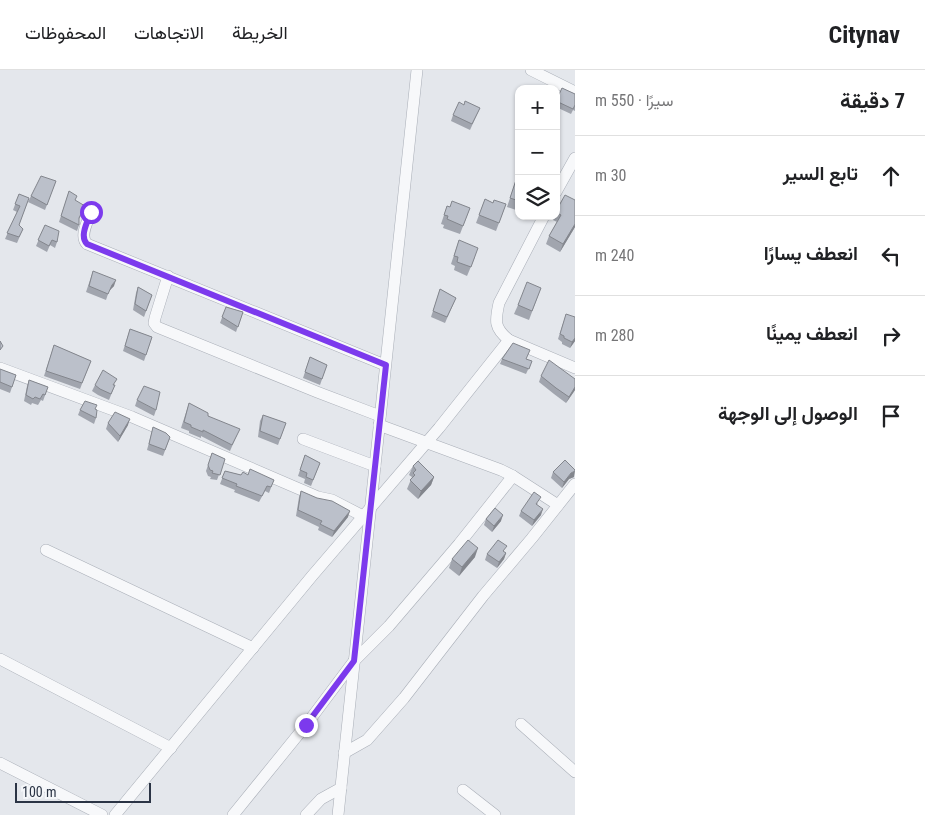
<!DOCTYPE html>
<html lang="ar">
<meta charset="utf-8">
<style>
body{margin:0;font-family:"Roboto Condensed",Vazirmatn,sans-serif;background:#f2f2f2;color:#202124;direction:rtl}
.controls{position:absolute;right:15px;top:15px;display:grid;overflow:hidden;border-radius:10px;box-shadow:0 1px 4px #0004}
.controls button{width:45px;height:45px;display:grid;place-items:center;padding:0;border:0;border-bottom:1px solid #e0e0e0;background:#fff;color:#202124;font:25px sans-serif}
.scale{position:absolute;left:15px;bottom:12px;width:136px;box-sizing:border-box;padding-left:5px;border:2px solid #2b3445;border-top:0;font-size:14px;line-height:18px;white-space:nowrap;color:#2b3445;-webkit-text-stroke:4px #f4f6f9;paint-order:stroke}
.stop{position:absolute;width:15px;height:15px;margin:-11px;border:4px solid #7c3aed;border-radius:50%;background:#fff}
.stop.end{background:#7c3aed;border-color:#fff;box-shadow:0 1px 5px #0008}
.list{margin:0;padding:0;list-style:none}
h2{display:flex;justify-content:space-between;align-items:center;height:65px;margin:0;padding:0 20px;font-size:21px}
h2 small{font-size:16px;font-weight:400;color:#757577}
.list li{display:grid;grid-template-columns:32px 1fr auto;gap:15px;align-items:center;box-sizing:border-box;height:80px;padding:0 20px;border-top:1px solid #e0e0e0}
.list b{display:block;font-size:19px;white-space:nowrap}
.list em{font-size:16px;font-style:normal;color:#757577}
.icon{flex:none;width:28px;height:28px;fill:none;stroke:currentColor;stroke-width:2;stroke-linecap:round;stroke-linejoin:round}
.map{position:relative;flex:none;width:575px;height:745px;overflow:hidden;direction:ltr}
header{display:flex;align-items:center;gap:30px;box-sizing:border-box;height:70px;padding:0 25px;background:#fff;border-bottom:1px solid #e0e0e0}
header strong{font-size:24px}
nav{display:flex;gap:28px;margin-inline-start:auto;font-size:18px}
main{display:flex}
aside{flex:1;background:#fff}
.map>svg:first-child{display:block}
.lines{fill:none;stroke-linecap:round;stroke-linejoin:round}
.minor-casing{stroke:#a9aeb7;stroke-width:12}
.minor{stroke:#f7f8fa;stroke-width:11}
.wall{fill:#a1a5ae}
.shaded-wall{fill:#83868d}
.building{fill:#bbc0ca;stroke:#83868d}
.route{stroke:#7c3aed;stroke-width:6}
</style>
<header>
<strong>Citynav</strong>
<nav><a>الخريطة</a><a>الاتجاهات</a><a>المحفوظات</a></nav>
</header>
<main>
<aside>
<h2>7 دقيقة<small>سيرًا · 550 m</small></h2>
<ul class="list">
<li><svg class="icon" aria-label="ahead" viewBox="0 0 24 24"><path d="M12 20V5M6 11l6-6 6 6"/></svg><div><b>تابع السير</b></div><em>30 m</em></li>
<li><svg class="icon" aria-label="left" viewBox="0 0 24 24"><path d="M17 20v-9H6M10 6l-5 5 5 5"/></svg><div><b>انعطف يسارًا</b></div><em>240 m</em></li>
<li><svg class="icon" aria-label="right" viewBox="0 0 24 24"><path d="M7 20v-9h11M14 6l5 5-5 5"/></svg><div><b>انعطف يمينًا</b></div><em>280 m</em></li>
<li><svg class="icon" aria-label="arrive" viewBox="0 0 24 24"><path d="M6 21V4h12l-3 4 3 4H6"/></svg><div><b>الوصول إلى الوجهة</b></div></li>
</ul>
</aside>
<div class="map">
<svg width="575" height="745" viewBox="0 0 575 745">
<rect width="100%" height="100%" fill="#e4e7ec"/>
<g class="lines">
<g class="minor-casing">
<g id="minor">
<polyline points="531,0 575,22"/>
<polyline points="556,122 575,88"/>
<path d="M91,142C88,151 79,166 87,174L385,295"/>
<path d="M544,146L499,233C495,251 494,258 509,270L575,298"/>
<polyline points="168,206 155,248 154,253 157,257 317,322 380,346"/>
<polyline points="0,298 132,347 318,427 332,430 363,446"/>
<polyline points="379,355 501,400 513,406 558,435"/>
<polyline points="303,369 375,396"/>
<polyline points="46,480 253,578"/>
<polyline points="0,589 171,678"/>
<polyline points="521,654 575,702"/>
<polyline points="344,683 367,670 404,628 483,526 532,468 575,414"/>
<polyline points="0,693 102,745"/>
<polyline points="463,720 495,745"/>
<polyline points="115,745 312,506 439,358 509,270"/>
<polyline points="233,745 306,655 354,591 389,556 459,474 513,406"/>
<polyline points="306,745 321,729 341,718"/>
<polyline points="338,745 417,0"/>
</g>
</g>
<use href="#minor" class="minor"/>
</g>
<g class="wall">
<polygon points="562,18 575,24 575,41 573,40 571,44 556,37 556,31"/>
<polygon points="464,35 480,38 470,60 451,51 453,45"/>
<polygon points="516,110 519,111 519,141 507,137"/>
<polygon points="56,111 45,140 28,132 31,126"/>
<polygon points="69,121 83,142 79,149 79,155 77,161 59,152"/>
<polygon points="19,124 29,128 19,155 23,159 17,173 5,169 17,142 13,140"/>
<polygon points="485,129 493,133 506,134 496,161 476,153"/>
<polygon points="447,136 450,137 470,138 460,164 443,158 444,155 441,154"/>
<polygon points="556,141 575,157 560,182 546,174 549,166 557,152 553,150 554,146 556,146"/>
<polygon points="45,155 57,172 55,178 50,175 47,182 36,176"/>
<polygon points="459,170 475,187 467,206 454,200 455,196 451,194"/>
<polygon points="93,201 114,216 109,221 106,230 86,222"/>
<polygon points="138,217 152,225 144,247 133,240 136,223"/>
<polygon points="541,218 529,250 514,244 518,235"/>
<polygon points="440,219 456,228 445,253 431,247"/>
<polygon points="226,237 243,242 236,262 220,253"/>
<polygon points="566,244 575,271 570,278 562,274 562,272 558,269"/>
<polygon points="130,259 152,267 144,291 123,281"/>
<polygon points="54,275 91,291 80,319 44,306"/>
<polygon points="310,287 327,295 320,315 303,308"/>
<polygon points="502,289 532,291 526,304 500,294"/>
<polygon points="0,299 16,305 10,323 0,319"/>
<polygon points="541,306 575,309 575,320 566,333 554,324 539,312"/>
<polygon points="29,310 48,317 43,331 41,330 38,335 32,333 31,335 24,331 27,316"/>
<polygon points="95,315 115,315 109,330 98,325 92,321"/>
<polygon points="137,330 156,340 154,346 135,336"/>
<polygon points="189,333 237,365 230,381 201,366 201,368 189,363 189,361 181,358"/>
<polygon points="95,339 96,348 94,354 78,345 80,340"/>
<polygon points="263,345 286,353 278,375 258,367 260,351"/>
<polygon points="108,353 128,355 118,372 106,359"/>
<polygon points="153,357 170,367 163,386 147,380"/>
<polygon points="212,383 225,389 217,410 210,409 211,407 208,406 206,401"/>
<polygon points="305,385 320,393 311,416 304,413 305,409 298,406"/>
<polygon points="413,396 434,407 431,415 418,429 407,419 412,407 409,405"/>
<polygon points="225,401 241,405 248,405 274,410 269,423 265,421 259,432 234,422 235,420 220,414"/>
<polygon points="553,402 574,407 569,409 562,418 551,408"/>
<polygon points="301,421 348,447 332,467 318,460 319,457 296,446 299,427"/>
<polygon points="538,433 537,435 541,445 532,456 519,446 521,441"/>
<polygon points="486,449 501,451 492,462 484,455"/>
<polygon points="505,482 506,483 504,489 497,498 485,490 487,484"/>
<polygon points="475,487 459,506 449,498 452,489"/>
</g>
<g class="shaded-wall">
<polygon points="575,154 575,157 560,182 563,174"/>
<polygon points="116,210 114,216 109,221 112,215"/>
<polygon points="575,268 575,271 570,278 572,272"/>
<polygon points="575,317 575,320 566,333 569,327"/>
<polygon points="130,349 128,355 118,372 120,366"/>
<polygon points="575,401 574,407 569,409 562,418 564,412 571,403"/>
<polygon points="434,407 431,415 418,429 421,421"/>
<polygon points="543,439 541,445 532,456 534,450"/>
<polygon points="350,441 348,447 332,467 334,461"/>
<polygon points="503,445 501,451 492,462 494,456"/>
<polygon points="478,478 475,487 459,506 462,497"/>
<polygon points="506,483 504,489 497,498 499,492"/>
</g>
<g class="building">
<polygon points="562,18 575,24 575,35 573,39 556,31"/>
<polygon points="465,31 480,38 472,54 453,45 459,32 464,35"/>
<polygon points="41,106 56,111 47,135 31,126"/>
<polygon points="516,110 519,111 519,131 510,128"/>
<polygon points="69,121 77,126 75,130 85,136 79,148 79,155 61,146"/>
<polygon points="19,124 29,128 19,155 23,159 19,167 7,163 20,136 15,134"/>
<polygon points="565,125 575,130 575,154 563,174 549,166 561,145 556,142 556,141"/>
<polygon points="485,129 493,133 494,130 506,134 499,153 479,145"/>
<polygon points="452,131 470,138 463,156 447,149 448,146 444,145 447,136 450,137"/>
<polygon points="45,155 59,161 57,172 52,170 49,176 38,170"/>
<polygon points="459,170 478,178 471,197 457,192 458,187 454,186"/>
<polygon points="93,201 116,210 112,215 108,224 89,216"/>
<polygon points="527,212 541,218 532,241 518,235"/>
<polygon points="138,217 152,225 146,241 135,234"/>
<polygon points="440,219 456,228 447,247 433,241"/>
<polygon points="226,237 243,242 238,257 222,247"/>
<polygon points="566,244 575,247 575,268 572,272 564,268 564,266 560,264"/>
<polygon points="130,259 152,267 146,285 125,276"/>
<polygon points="0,271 3,276 0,280"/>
<polygon points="513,273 530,280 526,289 532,291 529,299 502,289"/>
<polygon points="54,275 91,291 82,313 46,301"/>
<polygon points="310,287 327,295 322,309 305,302"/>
<polygon points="549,290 575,309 575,317 569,327 556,318 541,306"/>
<polygon points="0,299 16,305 12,317 0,312"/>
<polygon points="103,300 117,309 113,315 115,315 111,324 100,319 95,315"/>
<polygon points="29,310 48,317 45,325 43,324 40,329 35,327 33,329 26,325"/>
<polygon points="144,316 160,322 156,340 137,330"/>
<polygon points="85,331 97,335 95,339 97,340 96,348 80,340"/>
<polygon points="189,333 208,343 208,346 240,359 232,375 203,360 203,362 191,357 191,355 184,352"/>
<polygon points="115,342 130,349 120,366 108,353"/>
<polygon points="263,345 286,353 280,369 260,361"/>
<polygon points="153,357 166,363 170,367 165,380 149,374"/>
<polygon points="212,383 225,389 220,405 212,403 213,401 210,400 208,395"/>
<polygon points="305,385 320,393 313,410 306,407 307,403 300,400"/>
<polygon points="565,390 575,400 575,401 571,403 564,412 553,402"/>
<polygon points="418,391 434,407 421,421 410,410 415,405 413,403 416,400 413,396"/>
<polygon points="250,399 274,410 271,417 267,416 262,426 236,416 237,414 222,408 225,401 241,405 243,402 248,405"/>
<polygon points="301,421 317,428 332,431 350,441 334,461 320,454 322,451 298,440"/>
<polygon points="534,422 541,427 536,434 543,439 534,450 521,441"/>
<polygon points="495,438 503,445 494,456 486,449"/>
<polygon points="468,470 478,478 462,497 452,489"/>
<polygon points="498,470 507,476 503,481 506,483 499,492 487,484"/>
</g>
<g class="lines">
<path class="route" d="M91,142C88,151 79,166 87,174L386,295L354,591L306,655"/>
</g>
</svg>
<div class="controls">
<button>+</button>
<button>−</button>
<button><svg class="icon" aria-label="layers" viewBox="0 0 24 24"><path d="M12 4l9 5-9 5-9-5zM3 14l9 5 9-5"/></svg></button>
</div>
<div class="scale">100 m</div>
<div class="stop" style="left:91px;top:142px"></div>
<div class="stop end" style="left:306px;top:655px"></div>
</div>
</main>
